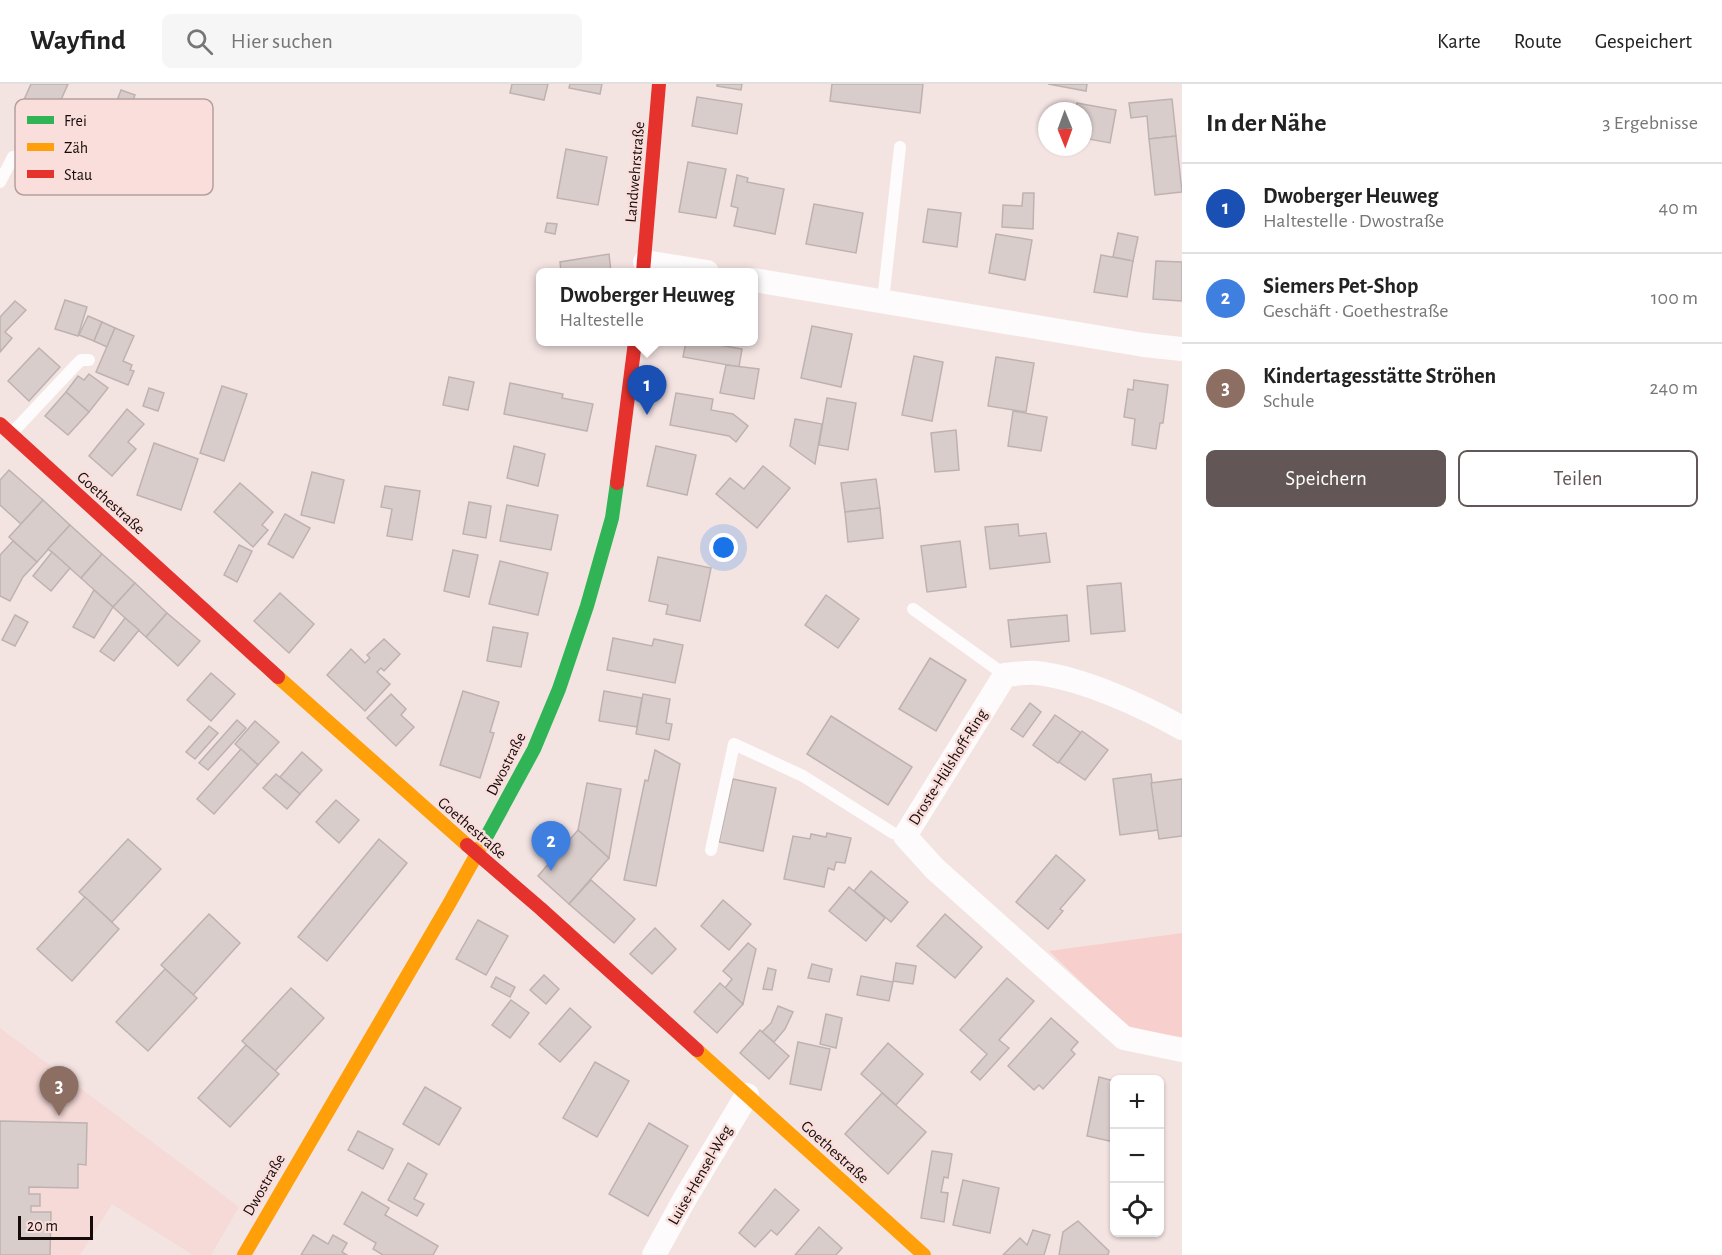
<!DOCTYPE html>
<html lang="de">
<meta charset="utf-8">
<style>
body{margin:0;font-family:"Alegreya Sans",sans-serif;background:#f6f6f6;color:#222}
.controls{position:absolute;right:18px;bottom:18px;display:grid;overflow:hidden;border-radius:9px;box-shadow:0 2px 4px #0004}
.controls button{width:54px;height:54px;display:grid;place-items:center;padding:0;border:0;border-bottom:2px solid #e0e0e0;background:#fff;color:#222;font:30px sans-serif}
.compass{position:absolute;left:1038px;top:18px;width:54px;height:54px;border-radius:50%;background:#fff;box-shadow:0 2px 4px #0004;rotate:179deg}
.scale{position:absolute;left:18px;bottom:15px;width:75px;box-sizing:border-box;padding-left:6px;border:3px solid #140b0a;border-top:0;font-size:16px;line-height:21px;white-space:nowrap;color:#140b0a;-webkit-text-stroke:4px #fadedb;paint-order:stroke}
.you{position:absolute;left:724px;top:464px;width:21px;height:21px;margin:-15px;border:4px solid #fff;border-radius:50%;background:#1a73e8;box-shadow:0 0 0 9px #1a73e833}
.badge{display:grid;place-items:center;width:39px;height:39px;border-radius:50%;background:#625756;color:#fff;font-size:20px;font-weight:700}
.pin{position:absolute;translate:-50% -50px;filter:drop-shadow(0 2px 3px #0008)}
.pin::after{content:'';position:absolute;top:32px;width:21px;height:18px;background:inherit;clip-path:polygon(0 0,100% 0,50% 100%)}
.popup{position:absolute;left:536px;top:184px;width:222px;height:78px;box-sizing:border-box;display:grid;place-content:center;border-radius:9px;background:#fff;filter:drop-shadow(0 2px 4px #0005);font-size:20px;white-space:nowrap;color:#767676}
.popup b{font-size:22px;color:#222}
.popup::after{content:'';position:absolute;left:50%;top:100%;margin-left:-12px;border:12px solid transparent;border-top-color:#fff}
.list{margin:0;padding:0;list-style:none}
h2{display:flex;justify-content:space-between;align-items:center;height:78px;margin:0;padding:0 24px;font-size:26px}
h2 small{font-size:20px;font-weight:400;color:#767676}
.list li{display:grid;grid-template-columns:39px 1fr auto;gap:18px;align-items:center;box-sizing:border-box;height:90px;padding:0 24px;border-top:2px solid #e0e0e0}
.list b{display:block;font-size:22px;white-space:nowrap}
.list p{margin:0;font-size:20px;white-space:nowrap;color:#767676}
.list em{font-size:20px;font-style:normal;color:#767676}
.actions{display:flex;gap:12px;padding:18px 24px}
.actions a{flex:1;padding:14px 0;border:2px solid #625756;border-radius:9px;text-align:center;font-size:21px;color:#625756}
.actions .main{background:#625756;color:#fff}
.icon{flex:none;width:33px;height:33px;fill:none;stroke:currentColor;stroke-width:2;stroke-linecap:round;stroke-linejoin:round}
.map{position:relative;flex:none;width:1182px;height:1171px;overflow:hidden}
header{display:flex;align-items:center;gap:36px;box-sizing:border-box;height:84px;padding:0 30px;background:#fff;border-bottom:2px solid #e0e0e0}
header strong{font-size:28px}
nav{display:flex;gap:33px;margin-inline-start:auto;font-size:21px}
.search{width:420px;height:54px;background:#f6f6f6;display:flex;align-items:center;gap:15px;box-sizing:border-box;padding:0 21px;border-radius:9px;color:#767676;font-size:22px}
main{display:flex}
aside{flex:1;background:#fff}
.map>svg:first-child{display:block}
.built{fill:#f5dad8}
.green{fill:#f7d0cd}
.building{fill:#d9cdcb;stroke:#beb2b0;stroke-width:1.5}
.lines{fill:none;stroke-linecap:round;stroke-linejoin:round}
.lane{stroke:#fdfbfb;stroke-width:12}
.street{stroke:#fdfbfb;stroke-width:24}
.fast{stroke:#30b455;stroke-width:14}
.slow{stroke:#ff9f0a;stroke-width:14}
.jam{stroke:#e5322d;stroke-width:14}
.labels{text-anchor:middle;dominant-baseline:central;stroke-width:5;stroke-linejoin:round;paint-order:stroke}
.street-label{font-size:16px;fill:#140b0a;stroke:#fadedb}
.key{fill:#fadedb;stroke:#b59f9c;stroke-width:1.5}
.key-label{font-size:16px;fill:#140b0a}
</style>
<header>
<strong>Wayfind</strong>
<div class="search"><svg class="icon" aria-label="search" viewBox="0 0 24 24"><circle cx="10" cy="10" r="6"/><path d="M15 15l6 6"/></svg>Hier suchen</div>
<nav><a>Karte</a><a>Route</a><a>Gespeichert</a></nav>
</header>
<main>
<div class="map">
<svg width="1182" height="1171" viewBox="0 0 1182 1171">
<rect width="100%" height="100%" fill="#f3e4e2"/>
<polygon class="built" points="0,944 239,1123 211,1171 193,1171 112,1120 80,1171 0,1171"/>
<polygon class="green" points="1182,849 1182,953 1170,952 1127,942 1049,867"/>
<g class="building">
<polygon points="31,0 68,0 49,43 18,29"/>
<polygon points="512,0 548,0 544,16 510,9"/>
<polygon points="570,0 602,0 600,10 569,4"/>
<polygon points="717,0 742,0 741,6 717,2"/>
<polygon points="832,0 923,0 920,29 830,17"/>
<polygon points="1048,0 1087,0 1086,7"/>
<polygon points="121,6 135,11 119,54 105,49"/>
<polygon points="697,13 742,20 737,50 692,42"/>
<polygon points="1172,15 1176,52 1149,55 1147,32 1131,34 1129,19"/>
<polygon points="1077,19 1116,26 1110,59 1083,54 1083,27 1076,27"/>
<polygon points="1176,52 1182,108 1155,111 1149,55"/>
<polygon points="566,65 607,73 598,121 557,114"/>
<polygon points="688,78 726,85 716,134 679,128"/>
<polygon points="737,91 748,94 747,98 784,105 775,150 734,142 738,124 731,122"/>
<polygon points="1023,109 1034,109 1033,145 1002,143 1003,121 1022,122"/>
<polygon points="814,120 863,129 856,169 806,160"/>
<polygon points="928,125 961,129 957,163 923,158"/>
<polygon points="547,139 557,140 555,150 545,148"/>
<polygon points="1118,149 1138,153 1133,177 1113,173"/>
<polygon points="996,150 1032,156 1025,196 989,189"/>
<polygon points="609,170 611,188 561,188 560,178"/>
<polygon points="1101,171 1133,177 1127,213 1094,208"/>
<polygon points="1156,177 1182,178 1182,217 1153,215"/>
<polygon points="65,216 87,223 78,252 55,245"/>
<polygon points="15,217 26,226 5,248 12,254 0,268 0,233"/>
<polygon points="88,232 102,238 94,257 79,251"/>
<polygon points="102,238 115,244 107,263 94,257"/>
<polygon points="812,242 852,250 841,303 801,294"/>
<polygon points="115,244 134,252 123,277 132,281 130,286 134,287 128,301 96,288"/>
<polygon points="686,258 720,258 720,261 742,265 739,283 683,273"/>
<polygon points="39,264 60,283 29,317 8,297"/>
<polygon points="914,272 943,278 932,337 902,331"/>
<polygon points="996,273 1034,279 1026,328 988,322"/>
<polygon points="726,281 759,285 754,315 720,309"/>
<polygon points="89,290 108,304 89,328 66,308 78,292 84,296"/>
<polygon points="449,293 474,298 468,326 443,321"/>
<polygon points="1134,296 1168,301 1163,339 1160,339 1156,365 1132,361 1135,335 1124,333 1128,305 1133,306"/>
<polygon points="510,299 563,310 562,314 593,320 587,347 504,330"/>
<polygon points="222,302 247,310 224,377 200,369"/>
<polygon points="149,304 164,309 158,327 143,322"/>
<polygon points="66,308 89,328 68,351 45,332"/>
<polygon points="676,309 713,315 711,326 733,330 748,342 736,358 729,352 670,341"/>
<polygon points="827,314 856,319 848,366 819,361"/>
<polygon points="127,325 144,340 128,358 136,365 112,392 89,372"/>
<polygon points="1013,327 1047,333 1041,367 1008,362"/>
<polygon points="795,335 822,340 815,380 790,362"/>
<polygon points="956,346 959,386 935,388 931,349"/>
<polygon points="154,359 198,375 181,426 137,411"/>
<polygon points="514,362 545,370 538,402 507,394"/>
<polygon points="656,362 696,371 687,411 647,402"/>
<polygon points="763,382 790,404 757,444 716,410 730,394 744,405"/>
<polygon points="9,386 43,416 21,440 0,421 0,396"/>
<polygon points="312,388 344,396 334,439 301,431"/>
<polygon points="876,395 880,424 845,428 841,399"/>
<polygon points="240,399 273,428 262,441 268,446 253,463 214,428"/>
<polygon points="385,402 420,407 412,456 387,452 392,425 381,423"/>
<polygon points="43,416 70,441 37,478 9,453"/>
<polygon points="469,418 491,422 486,454 463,450"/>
<polygon points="507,421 558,431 551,466 500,457"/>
<polygon points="880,424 883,454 848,458 845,428"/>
<polygon points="285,430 310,444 293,474 268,460"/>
<polygon points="1018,440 1019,452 1046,449 1050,478 990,485 985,443"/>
<polygon points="70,441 102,470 81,494 48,465"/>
<polygon points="13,457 37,478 23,493 10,517 0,512 0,471"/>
<polygon points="960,457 966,503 927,508 921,462"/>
<polygon points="239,461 252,467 237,498 224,491"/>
<polygon points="453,466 478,471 469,513 444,507"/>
<polygon points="52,468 70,484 51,507 33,492"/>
<polygon points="102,470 135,499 113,523 81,494"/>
<polygon points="658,473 711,484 700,537 666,530 668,521 649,517"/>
<polygon points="500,477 548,489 538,531 489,520"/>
<polygon points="135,499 167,529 146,553 113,523"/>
<polygon points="1121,499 1125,547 1091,550 1087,502"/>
<polygon points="94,506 113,523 94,554 73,543"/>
<polygon points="280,509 314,540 289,569 254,537"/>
<polygon points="826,511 859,535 838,564 805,541"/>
<polygon points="167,529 200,557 178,582 146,553"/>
<polygon points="15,531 28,538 15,562 2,556"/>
<polygon points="1067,531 1069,557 1011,563 1008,536"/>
<polygon points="125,534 139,546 114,577 100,567"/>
<polygon points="493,543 528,549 521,583 487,577"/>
<polygon points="613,554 652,562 654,555 683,561 675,599 607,586"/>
<polygon points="384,555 400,570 384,587 381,584 377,588 390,600 365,627 327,591 351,565 365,579 370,574 367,571"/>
<polygon points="930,574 966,596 936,647 899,625"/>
<polygon points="211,589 235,610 211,637 187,616"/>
<polygon points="463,607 499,618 490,648 494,649 480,694 440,681"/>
<polygon points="604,607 642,614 637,643 599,637"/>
<polygon points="391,610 406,625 401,631 414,643 396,662 367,634"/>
<polygon points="643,610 670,615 666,639 672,640 669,656 636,650"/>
<polygon points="1030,619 1041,628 1023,653 1011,645"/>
<polygon points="1055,631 1081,649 1058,679 1033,661"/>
<polygon points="831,632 912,683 888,721 807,670"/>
<polygon points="237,636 246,644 208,686 199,679"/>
<polygon points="255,637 279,658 258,681 235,660"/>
<polygon points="209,642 218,649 195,675 186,668"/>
<polygon points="1082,647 1108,666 1085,696 1059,678"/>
<polygon points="241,665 258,681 214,730 197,715"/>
<polygon points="655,666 680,680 656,802 624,796 645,696 648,697"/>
<polygon points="302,668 322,686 300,710 280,693"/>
<polygon points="276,690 300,710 287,725 263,704"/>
<polygon points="1151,690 1158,746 1120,751 1113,695"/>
<polygon points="733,695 776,704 763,767 719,758"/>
<polygon points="1182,695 1182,752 1159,755 1151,699"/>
<polygon points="587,699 621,705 609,774 578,746"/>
<polygon points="336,716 359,736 339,759 316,738"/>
<polygon points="578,746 609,774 569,820 538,792"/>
<polygon points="827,749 851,754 845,779 836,778 834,786 828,784 824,803 784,795 793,752 810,755 811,750 826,753"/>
<polygon points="128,755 161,785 112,838 79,808"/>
<polygon points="379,755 407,779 327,877 298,853"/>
<polygon points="1056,771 1085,796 1060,825 1063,827 1048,845 1016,818"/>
<polygon points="871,787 908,818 891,838 854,807"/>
<polygon points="591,796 635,835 614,859 569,820"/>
<polygon points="849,803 885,834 866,857 829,827"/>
<polygon points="85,813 119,845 72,897 37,865"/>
<polygon points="723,816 751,840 729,866 701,842"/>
<polygon points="209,830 240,859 193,911 161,881"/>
<polygon points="945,830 982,863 955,894 917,862"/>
<polygon points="478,836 508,852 486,891 456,875"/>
<polygon points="655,844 676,865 652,890 630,870"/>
<polygon points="748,859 756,865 743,920 725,904 732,895 723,887"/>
<polygon points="896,879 916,882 913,900 893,897"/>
<polygon points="812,880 832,885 829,898 808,894"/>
<polygon points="768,884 776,886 772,906 763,905"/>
<polygon points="165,885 197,914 148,967 116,938"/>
<polygon points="544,891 559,905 546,920 530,906"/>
<polygon points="861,892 893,898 889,917 857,911"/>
<polygon points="496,893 515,903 510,913 491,903"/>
<polygon points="1007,894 1034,917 999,956 1009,964 980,996 971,988 987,970 960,946"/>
<polygon points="720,899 743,920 717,949 694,928"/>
<polygon points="291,904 324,934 275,987 242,957"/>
<polygon points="511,916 529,929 510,954 492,941"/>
<polygon points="778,922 793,928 785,945 774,958 762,948 771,939"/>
<polygon points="570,924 591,943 560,978 539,960"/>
<polygon points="826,930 842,934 836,964 820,960"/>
<polygon points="1051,934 1078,958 1071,966 1075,970 1043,1005 1039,1001 1034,1006 1008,982"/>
<polygon points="760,946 789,972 769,995 740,969"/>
<polygon points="798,958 830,965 821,1006 790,1000"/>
<polygon points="888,959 923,990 896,1021 861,990"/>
<polygon points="246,961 279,990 230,1043 198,1014"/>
<polygon points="595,978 629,997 597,1053 563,1034"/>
<polygon points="1099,993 1114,997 1114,1058 1087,1052"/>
<polygon points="425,1003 461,1024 439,1061 403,1040"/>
<polygon points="882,1009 926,1048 888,1090 845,1050"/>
<polygon points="0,1037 87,1039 86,1081 78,1080 78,1104 29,1103 29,1110 40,1110 40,1122 31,1122 31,1128 51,1128 50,1171 0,1171"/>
<polygon points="649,1039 688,1062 648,1132 609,1110"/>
<polygon points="358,1047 393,1065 383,1085 348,1066"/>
<polygon points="932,1067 952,1070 948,1094 944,1093 941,1108 948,1109 944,1138 921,1134"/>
<polygon points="408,1079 427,1090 414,1115 424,1120 417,1132 388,1116"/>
<polygon points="963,1096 999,1104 990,1149 953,1141"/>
<polygon points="775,1105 799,1126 777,1151 771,1146 755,1163 739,1149"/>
<polygon points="362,1108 389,1124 385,1131 438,1162 433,1171 383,1171 373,1165 376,1159 344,1140"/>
<polygon points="1078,1137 1109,1167 1108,1171 1059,1171 1063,1148"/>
<polygon points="819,1143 842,1164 836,1171 795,1171"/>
<polygon points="1033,1146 1050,1151 1044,1171 1003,1171 1020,1154 1027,1161"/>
<polygon points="313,1151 328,1160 333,1151 347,1159 342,1168 347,1171 301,1171"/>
</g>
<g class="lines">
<g class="lane">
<polyline points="0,98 13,73"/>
<polyline points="883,217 900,63"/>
<polyline points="12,349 74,283 81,276 89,276"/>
<polyline points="913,525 1005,591"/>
<polyline points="711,766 734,660 803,692 893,749 905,752"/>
</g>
<g class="street">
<polyline points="645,178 707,188"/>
<polyline points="754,196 1144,261 1182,265"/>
<path d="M1182,644C1143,622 1082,594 1037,589C1027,588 1015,590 1005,591L905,752L935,785L1124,954L1182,966"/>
<polyline points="654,1171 684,1116 747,1011"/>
</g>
<polyline class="fast" points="483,759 534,665 559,605 587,522 612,434 617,399"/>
<g class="slow">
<polyline points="278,593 467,761"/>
<polyline points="697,966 924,1171"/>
<polyline points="244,1171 449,820 483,759"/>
</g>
<g class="jam">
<polyline points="643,188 659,0"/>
<polyline points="0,340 278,593"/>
<polyline points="617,399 635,258"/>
<polyline points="467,761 540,824 697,966"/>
</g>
</g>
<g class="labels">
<g class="street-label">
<text transform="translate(635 88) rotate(-85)">Landwehrstraße</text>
<text transform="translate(111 419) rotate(42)">Goethestraße</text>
<text transform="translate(506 680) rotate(-63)">Dwostraße</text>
<text transform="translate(948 683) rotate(-58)">Droste-Hülshoff-Ring</text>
<text transform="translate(472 744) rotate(41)">Goethestraße</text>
<text transform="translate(835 1068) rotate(42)">Goethestraße</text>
<text transform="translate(700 1091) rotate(-60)">Luise-Hensel-Weg</text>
<text transform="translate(264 1101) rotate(-60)">Dwostraße</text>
</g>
</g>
<rect x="15" y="15" width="198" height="96" rx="9" class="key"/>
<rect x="27" y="32" width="27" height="8" fill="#30b455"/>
<rect x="27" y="59" width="27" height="8" fill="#ff9f0a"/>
<rect x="27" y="86" width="27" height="8" fill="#e5322d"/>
<g class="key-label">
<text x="64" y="42">Frei</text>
<text x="64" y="69">Zäh</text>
<text x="64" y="96">Stau</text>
</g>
</svg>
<div class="controls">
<button>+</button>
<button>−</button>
<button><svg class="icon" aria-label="locate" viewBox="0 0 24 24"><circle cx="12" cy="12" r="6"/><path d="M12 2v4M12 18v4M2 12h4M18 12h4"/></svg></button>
</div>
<svg class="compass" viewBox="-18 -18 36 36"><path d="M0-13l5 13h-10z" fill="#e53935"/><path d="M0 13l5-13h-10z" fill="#767676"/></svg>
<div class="scale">20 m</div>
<div class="you"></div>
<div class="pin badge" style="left:647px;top:331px;background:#1a4fb4">1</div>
<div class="popup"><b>Dwoberger Heuweg</b>Haltestelle</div>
<div class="pin badge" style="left:551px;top:787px;background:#3f7fe0">2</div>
<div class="pin badge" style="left:59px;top:1032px;background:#8d6e63">3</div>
</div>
<aside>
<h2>In der Nähe<small>3 Ergebnisse</small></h2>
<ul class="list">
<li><span class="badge" style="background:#1a4fb4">1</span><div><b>Dwoberger Heuweg</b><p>Haltestelle · Dwostraße</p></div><em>40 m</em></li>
<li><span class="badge" style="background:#3f7fe0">2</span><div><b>Siemers Pet-Shop</b><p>Geschäft · Goethestraße</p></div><em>100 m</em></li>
<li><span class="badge" style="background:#8d6e63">3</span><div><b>Kindertagesstätte Ströhen</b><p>Schule</p></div><em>240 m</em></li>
</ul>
<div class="actions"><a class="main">Speichern</a><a>Teilen</a></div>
</aside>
</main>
